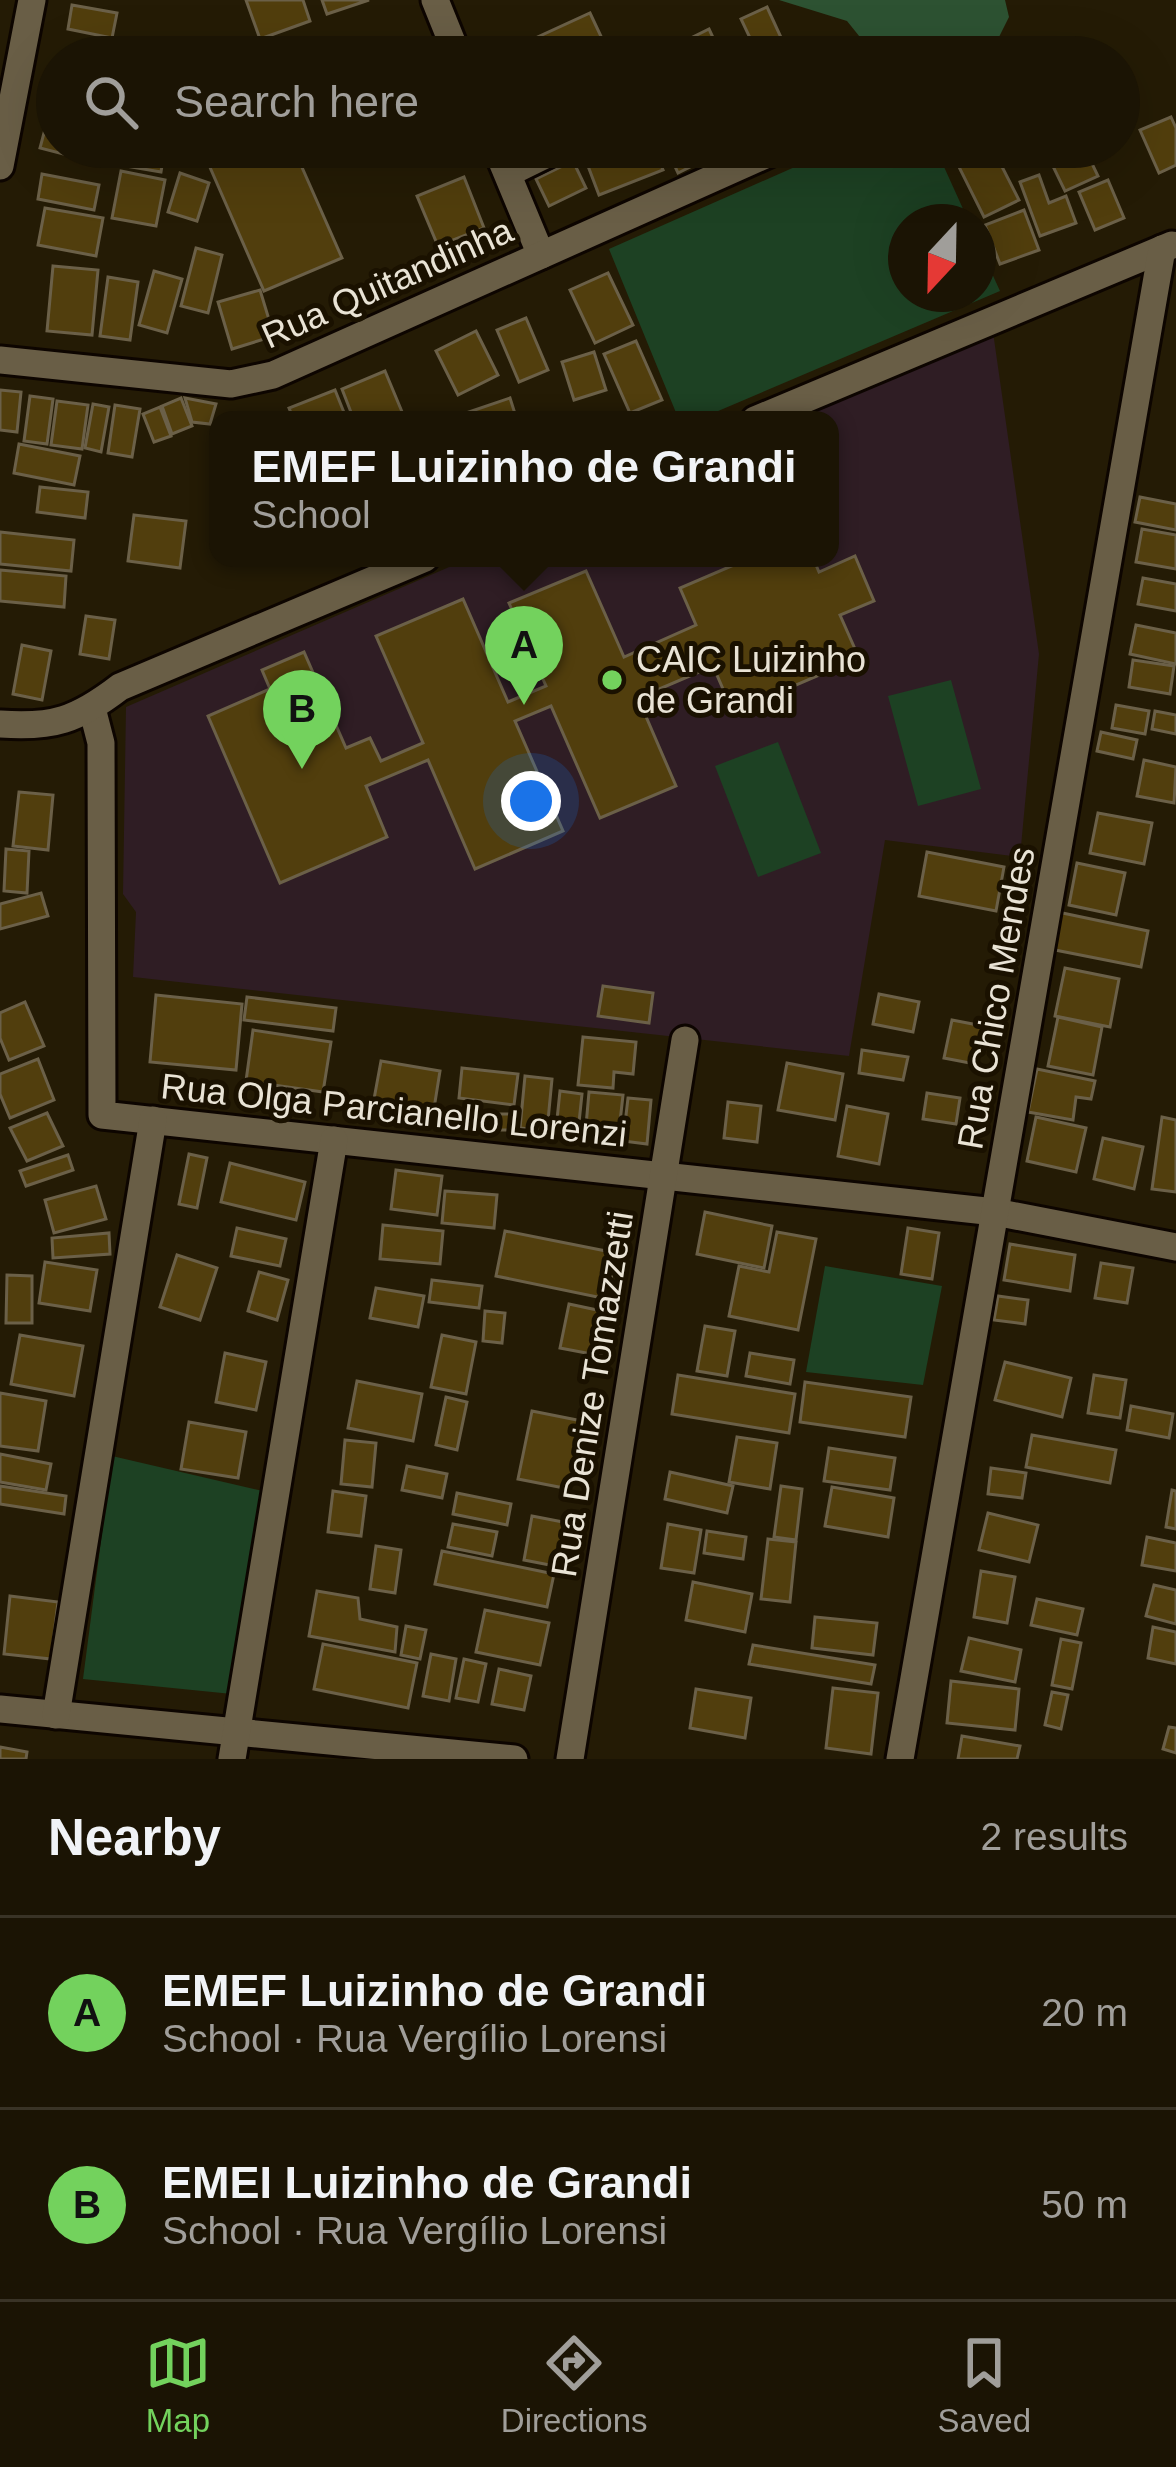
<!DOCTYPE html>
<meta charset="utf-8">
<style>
body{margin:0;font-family:Helvetica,sans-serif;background:#241d0e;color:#f1f3f6}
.compass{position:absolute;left:888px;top:204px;width:108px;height:108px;border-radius:50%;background:#1b1404;box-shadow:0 12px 48px #0002;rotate:202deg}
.you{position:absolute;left:531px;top:801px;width:42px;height:42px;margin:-30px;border:9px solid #fff;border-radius:50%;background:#1a73e8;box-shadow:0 0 0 18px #1a73e833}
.badge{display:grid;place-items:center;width:78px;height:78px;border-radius:50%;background:#73d25d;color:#111;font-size:39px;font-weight:700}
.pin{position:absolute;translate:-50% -99px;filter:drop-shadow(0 3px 6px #0008)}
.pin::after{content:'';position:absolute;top:63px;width:42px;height:36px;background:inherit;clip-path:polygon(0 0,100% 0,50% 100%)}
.popup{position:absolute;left:209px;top:411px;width:630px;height:156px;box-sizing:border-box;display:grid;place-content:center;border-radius:24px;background:#1b1404;filter:drop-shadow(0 3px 9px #0005);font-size:39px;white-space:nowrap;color:#a09e9a}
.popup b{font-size:45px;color:#f1f3f6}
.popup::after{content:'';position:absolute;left:50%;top:100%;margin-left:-24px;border:24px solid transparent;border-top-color:#1b1404}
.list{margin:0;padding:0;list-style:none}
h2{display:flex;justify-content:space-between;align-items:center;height:156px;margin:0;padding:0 48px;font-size:51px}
h2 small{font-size:39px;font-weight:400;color:#a09e9a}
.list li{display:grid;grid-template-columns:78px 1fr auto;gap:36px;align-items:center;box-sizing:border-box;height:192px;padding:0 48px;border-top:3px solid #393326}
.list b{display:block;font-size:45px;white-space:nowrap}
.list p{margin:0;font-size:39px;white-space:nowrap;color:#a09e9a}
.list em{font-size:39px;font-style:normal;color:#a09e9a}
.icon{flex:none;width:66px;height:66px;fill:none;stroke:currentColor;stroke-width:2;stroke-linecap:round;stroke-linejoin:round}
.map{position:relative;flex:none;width:1176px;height:1759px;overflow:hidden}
.search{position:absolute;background:#1b1404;box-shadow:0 12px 48px #0002;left:36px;right:36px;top:36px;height:132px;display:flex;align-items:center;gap:30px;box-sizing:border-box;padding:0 42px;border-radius:66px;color:#a09e9a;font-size:45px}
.sheet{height:540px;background:#1b1404}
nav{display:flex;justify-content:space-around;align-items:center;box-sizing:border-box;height:168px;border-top:3px solid #393326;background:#1b1404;font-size:33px;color:#a09e9a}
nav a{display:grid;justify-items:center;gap:6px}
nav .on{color:#73d25d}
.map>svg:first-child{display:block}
.education{fill:#2f1d24}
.green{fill:#1d4123}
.forest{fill:#2d5232}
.building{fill:#513e0d;stroke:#6b6048;stroke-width:3}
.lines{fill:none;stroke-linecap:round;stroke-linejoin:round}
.lane-casing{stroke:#0d0500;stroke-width:20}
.street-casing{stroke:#0d0500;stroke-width:33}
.lane{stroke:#695e46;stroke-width:14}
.street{stroke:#695e46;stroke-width:27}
.poi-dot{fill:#73d25d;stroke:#1a1100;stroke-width:4.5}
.labels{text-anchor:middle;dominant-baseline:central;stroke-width:10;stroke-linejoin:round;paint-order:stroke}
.street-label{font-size:36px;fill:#e9e3d5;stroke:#1a1100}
.poi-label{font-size:36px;fill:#e9e3d5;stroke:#1a1100;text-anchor:start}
</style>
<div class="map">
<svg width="1176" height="1759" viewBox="0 0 1176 1759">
<rect width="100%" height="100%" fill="#241b05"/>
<polygon class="education" points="993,332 1039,654 1020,857 885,840 849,1056 133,977 136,912 123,894 126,707 470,558 830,558 830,420 789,420"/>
<g class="green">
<polygon points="840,147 935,147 969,222 906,222 906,294 978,294 978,243 1000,291 697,420 679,420 609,249"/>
<polygon points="951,680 981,789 918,806 888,696"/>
<polygon points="778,742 821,853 758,877 715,766"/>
<polygon points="825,1266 942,1286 923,1385 806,1372"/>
<polygon points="112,1456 263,1491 232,1694 83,1679"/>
</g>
<polygon class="forest" points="779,0 1005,0 1009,17 989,57 876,57 847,21"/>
<g class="building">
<polygon points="246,0 303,0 310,21 260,39"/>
<polygon points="322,0 369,0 327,14"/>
<polygon points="72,5 117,13 112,38 68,29"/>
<polygon points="767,7 790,57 759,57 741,19"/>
<polygon points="590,13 606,47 583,57 537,57 529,41"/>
<polygon points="709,29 722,57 698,57 689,39"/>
<polygon points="378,42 383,57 337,57 337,55"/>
<polygon points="646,43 652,57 616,57"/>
<polygon points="49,114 57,116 57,147 98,147 94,162 40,148"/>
<polygon points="1171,117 1176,128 1176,165 1159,173 1140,130"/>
<polygon points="123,147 165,147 161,172 120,165"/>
<polygon points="207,147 293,147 342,258 264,291 202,149"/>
<polygon points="613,147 653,147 663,170 599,195 585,158"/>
<polygon points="666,147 701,147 706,159 678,173"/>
<polygon points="969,147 992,147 1019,200 984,217 953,155"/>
<polygon points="1066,147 1084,147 1098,176 1065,191 1048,156"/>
<polygon points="573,161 586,188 549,206 536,179"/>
<polygon points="121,171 165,180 156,226 112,218"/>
<polygon points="180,173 209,183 197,221 168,212"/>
<polygon points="42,174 99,185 94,210 38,199"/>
<polygon points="1039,175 1049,203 1066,196 1076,223 1040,236 1020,182"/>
<polygon points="464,177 484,228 438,246 417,196"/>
<polygon points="1108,180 1124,218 1095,230 1079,192"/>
<polygon points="45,208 103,218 96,256 38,245"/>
<polygon points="1024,210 1039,250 1000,264 985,225"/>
<polygon points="196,248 222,255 208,313 181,306"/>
<polygon points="53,266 98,270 92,335 47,331"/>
<polygon points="154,271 182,279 167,333 139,325"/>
<polygon points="608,273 633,325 595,343 570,290"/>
<polygon points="108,277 138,282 130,340 100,336"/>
<polygon points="260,290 274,336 232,349 218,302"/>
<polygon points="526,318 548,370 519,382 497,330"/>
<polygon points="476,331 498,375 458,395 436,351"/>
<polygon points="636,341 662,400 630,413 604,354"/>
<polygon points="594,352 606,390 574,400 562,362"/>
<polygon points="385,371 405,419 354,420 342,389"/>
<polygon points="0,390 21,392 17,432 0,430"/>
<polygon points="335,390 347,420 294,420 289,408"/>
<polygon points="30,396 53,399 47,444 24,441"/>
<polygon points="181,398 192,426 172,434 162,406"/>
<polygon points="185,398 216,404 210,424 192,422"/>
<polygon points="510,398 517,420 465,420 463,414"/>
<polygon points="57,401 88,405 82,449 51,445"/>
<polygon points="93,404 109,407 101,452 85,448"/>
<polygon points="115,405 140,409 132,457 108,453"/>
<polygon points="160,407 171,436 154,442 143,414"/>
<polygon points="19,444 80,456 74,485 14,473"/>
<polygon points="40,487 88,492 85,518 37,512"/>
<polygon points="1140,497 1176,504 1176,530 1135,522"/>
<polygon points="134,515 186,521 180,568 128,561"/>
<polygon points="1142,529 1176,535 1176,569 1136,562"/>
<polygon points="0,532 74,540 71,571 0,564"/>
<polygon points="855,556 874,601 840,615 859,658 733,712 713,666 638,698 676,786 600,818 551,706 515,721 563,831 475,869 428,760 366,786 387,837 280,883 208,716 270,689 262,670 304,652 346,748 370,738 381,761 423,743 376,636 463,599 508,702 546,686 509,603 586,571 624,657 696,625 680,588 750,558 813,558 819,572"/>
<polygon points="0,570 66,576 64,607 0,601"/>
<polygon points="1143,578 1176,584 1176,611 1138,604"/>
<polygon points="86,616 115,620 109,659 80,654"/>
<polygon points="1136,625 1176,633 1176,664 1130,654"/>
<polygon points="22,645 51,651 42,700 13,694"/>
<polygon points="1133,660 1174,666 1170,694 1129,687"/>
<polygon points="1116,705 1149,711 1145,734 1112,728"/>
<polygon points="1155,711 1176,715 1176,734 1152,729"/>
<polygon points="1101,732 1137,740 1133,759 1097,751"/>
<polygon points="1144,760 1176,767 1174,803 1137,796"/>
<polygon points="19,792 53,795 48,850 13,846"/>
<polygon points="1098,813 1152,823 1144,864 1090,853"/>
<polygon points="6,849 29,851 27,893 4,891"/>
<polygon points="927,852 1004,867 996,911 919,896"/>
<polygon points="1077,863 1125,873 1116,915 1069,905"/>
<polygon points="41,893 48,916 0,929 0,904"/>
<polygon points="1053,911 1148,931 1141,967 1045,948"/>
<polygon points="1065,968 1119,979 1110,1027 1055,1016"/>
<polygon points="603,986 653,993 649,1023 598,1016"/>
<polygon points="879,994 919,1002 913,1032 873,1024"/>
<polygon points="156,995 242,1004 236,1070 150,1062"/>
<polygon points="247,997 336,1008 333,1031 244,1020"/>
<polygon points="25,1002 44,1046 9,1060 0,1038 0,1013"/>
<polygon points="1058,1017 1102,1027 1093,1075 1048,1066"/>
<polygon points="952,1020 983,1026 975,1064 944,1058"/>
<polygon points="253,1030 331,1042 323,1092 246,1081"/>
<polygon points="583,1037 636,1042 633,1074 614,1072 613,1088 578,1085"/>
<polygon points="862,1050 908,1057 903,1080 859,1073"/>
<polygon points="38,1059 54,1100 10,1118 0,1094 0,1074"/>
<polygon points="381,1061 440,1071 432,1121 372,1110"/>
<polygon points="787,1063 843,1074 835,1120 778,1110"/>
<polygon points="462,1068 518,1074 514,1105 459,1098"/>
<polygon points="1037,1069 1095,1081 1091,1099 1076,1097 1073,1120 1028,1112"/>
<polygon points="525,1076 552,1079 547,1131 520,1128"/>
<polygon points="560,1091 582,1094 578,1132 556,1129"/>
<polygon points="589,1092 623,1095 618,1140 585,1137"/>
<polygon points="927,1093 960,1098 956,1124 923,1119"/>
<polygon points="628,1098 651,1100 647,1144 623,1141"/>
<polygon points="728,1102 761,1106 757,1142 724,1138"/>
<polygon points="847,1106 888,1114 879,1164 838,1156"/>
<polygon points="47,1113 63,1146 27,1161 10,1128"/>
<polygon points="499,1114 515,1114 516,1130 499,1130"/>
<polygon points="1036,1117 1086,1128 1076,1172 1027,1161"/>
<polygon points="1162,1117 1176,1120 1176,1192 1152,1189"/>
<polygon points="1103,1138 1143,1147 1134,1189 1094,1179"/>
<polygon points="189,1154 207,1158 197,1208 179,1204"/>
<polygon points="68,1155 73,1170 26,1186 20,1171"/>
<polygon points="230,1163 305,1182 296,1220 221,1202"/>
<polygon points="396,1170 442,1176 437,1215 391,1209"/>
<polygon points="96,1186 106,1219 54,1233 45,1200"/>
<polygon points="445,1191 497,1195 494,1228 442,1223"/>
<polygon points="705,1212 772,1226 764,1268 697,1254"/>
<polygon points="383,1225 443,1231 440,1264 380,1259"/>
<polygon points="237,1228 286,1239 280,1266 231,1256"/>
<polygon points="908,1228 939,1233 932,1279 901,1274"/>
<polygon points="505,1231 616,1253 607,1299 496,1276"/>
<polygon points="777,1232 816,1239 798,1330 729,1316 739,1266 769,1272"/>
<polygon points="109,1233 110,1254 53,1258 52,1238"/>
<polygon points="1010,1244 1075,1255 1070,1291 1004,1280"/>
<polygon points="177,1255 217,1268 200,1320 160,1307"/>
<polygon points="45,1262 97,1270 90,1311 39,1303"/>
<polygon points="1101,1263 1133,1268 1127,1303 1095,1298"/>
<polygon points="259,1272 288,1280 277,1320 248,1311"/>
<polygon points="7,1275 32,1276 32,1323 6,1323"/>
<polygon points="432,1280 482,1286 479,1308 429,1302"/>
<polygon points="376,1288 424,1296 418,1327 370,1318"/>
<polygon points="998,1296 1028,1300 1025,1324 994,1320"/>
<polygon points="569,1304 611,1313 602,1356 560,1348"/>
<polygon points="485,1311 505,1313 502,1343 483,1341"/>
<polygon points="705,1326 735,1331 727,1376 697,1371"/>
<polygon points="20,1335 83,1346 74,1396 11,1384"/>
<polygon points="442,1335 476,1342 466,1394 431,1387"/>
<polygon points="225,1353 266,1362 256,1410 216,1402"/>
<polygon points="750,1353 794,1360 790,1384 746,1376"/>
<polygon points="1005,1362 1071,1378 1062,1417 995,1400"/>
<polygon points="678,1375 795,1394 789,1433 672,1414"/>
<polygon points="1094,1375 1126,1380 1120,1418 1088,1413"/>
<polygon points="357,1381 422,1394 413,1441 348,1428"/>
<polygon points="805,1382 911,1397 905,1437 800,1422"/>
<polygon points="0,1393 46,1401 38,1451 0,1446"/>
<polygon points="446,1397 467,1402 457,1450 436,1445"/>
<polygon points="1131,1406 1173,1414 1169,1438 1127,1430"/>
<polygon points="532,1411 582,1421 569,1489 518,1479"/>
<polygon points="189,1422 246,1432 238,1478 181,1469"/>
<polygon points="1032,1435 1116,1450 1110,1483 1026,1467"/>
<polygon points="737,1437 777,1443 770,1489 729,1482"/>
<polygon points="345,1440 376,1443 372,1487 341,1484"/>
<polygon points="829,1448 895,1458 890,1490 824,1481"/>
<polygon points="0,1454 51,1464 46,1490 0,1482"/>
<polygon points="407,1466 447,1474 442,1498 402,1490"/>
<polygon points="991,1468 1026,1473 1022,1498 988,1494"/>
<polygon points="670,1472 733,1486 727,1513 665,1499"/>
<polygon points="0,1486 66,1496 64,1514 0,1504"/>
<polygon points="781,1486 802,1489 796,1540 774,1537"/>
<polygon points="832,1487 894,1498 888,1537 825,1526"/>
<polygon points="1172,1490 1176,1491 1176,1529 1166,1527"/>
<polygon points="333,1491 366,1496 361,1536 328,1532"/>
<polygon points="457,1493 511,1504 507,1525 453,1514"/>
<polygon points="988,1513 1038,1525 1029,1562 979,1550"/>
<polygon points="532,1516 568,1523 560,1567 524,1560"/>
<polygon points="453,1524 497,1532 492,1556 448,1547"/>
<polygon points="668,1524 701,1530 694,1573 661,1568"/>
<polygon points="707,1531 746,1537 743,1559 704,1553"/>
<polygon points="1147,1537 1176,1543 1176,1571 1142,1565"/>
<polygon points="768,1539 796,1542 790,1602 761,1599"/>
<polygon points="376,1546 401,1550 395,1593 370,1589"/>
<polygon points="442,1551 554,1574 547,1607 435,1584"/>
<polygon points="981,1571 1015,1577 1007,1623 974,1617"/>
<polygon points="693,1582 752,1594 745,1632 686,1620"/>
<polygon points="1154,1585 1176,1590 1176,1624 1146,1616"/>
<polygon points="317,1591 358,1598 360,1619 397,1627 395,1652 309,1636"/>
<polygon points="10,1596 58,1602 51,1659 4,1654"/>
<polygon points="1037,1599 1083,1609 1077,1635 1031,1625"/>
<polygon points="485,1610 549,1623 540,1665 476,1652"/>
<polygon points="815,1617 877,1623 873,1655 812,1648"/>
<polygon points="406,1626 426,1630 420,1659 401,1655"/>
<polygon points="1153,1627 1176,1632 1176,1664 1148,1658"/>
<polygon points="969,1638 1021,1650 1015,1682 961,1671"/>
<polygon points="1061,1639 1081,1643 1072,1689 1052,1685"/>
<polygon points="323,1644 417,1663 408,1708 314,1689"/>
<polygon points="753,1645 875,1665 871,1684 749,1664"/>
<polygon points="431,1654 456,1659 449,1701 423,1696"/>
<polygon points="464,1659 486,1664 478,1702 456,1698"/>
<polygon points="499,1669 531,1676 524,1710 492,1704"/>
<polygon points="951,1681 1019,1689 1015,1730 947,1723"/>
<polygon points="833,1688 878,1693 871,1754 826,1748"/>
<polygon points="696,1689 751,1698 745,1738 690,1728"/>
<polygon points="1052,1692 1068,1695 1061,1729 1045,1725"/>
<polygon points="1169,1727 1176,1728 1176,1753 1163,1749"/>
<polygon points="962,1736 1020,1746 1017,1759 958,1759"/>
<polygon points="0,1747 27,1752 26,1759 0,1759"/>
</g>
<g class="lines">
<g class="lane-casing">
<polyline id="lane" points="509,180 576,147"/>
</g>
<g class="street-casing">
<g id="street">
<polyline points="435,0 458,57"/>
<polyline points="496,147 541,255"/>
<polyline points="0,166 32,0"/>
<polyline points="0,360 231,384 273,375 783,147"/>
<polyline points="755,420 1172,245"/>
<polyline points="92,708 101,743 102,1115 995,1212 1176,1247"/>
<path d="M0,724C53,728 77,720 120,687L425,558"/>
<polyline points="0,1709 514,1759"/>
<polyline points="56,1715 153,1120"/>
<polyline points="232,1759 334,1140"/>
<polyline points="570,1759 685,1040"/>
<polyline points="900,1759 1162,249"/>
</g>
</g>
<use href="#lane" class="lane"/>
<use href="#street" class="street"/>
</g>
<circle class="poi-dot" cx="612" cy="680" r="12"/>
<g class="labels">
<g class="street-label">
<text transform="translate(387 283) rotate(-24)">Rua Quitandinha</text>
<text transform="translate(996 998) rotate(-80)">Rua Chico Mendes</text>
<text transform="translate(394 1110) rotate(6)">Rua Olga Parcianello Lorenzi</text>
<text transform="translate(592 1394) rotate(-81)">Rua Denize Tomazzetti</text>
</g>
<g class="poi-label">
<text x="636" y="659">CAIC Luizinho<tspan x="636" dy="41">de Grandi</tspan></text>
</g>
</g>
</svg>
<svg class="compass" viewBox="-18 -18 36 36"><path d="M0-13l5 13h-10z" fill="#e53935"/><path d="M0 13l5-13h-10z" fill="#a09e9a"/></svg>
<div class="you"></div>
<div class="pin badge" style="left:524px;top:705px">A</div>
<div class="popup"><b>EMEF Luizinho de Grandi</b>School</div>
<div class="pin badge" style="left:302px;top:769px">B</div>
<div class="search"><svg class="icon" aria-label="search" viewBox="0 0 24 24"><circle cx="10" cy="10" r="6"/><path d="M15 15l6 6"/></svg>Search here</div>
</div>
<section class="sheet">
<h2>Nearby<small>2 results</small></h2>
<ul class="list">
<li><span class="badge">A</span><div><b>EMEF Luizinho de Grandi</b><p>School · Rua Vergílio Lorensi</p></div><em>20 m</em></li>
<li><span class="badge">B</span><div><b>EMEI Luizinho de Grandi</b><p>School · Rua Vergílio Lorensi</p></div><em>50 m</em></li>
</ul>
</section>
<nav>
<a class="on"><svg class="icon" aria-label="map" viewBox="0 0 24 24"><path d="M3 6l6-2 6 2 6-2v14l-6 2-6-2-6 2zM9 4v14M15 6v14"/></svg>Map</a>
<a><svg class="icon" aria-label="directions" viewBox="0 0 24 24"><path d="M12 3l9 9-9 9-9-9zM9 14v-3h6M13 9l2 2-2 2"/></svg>Directions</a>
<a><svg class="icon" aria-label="saved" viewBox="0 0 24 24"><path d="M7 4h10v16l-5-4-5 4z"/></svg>Saved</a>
</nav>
